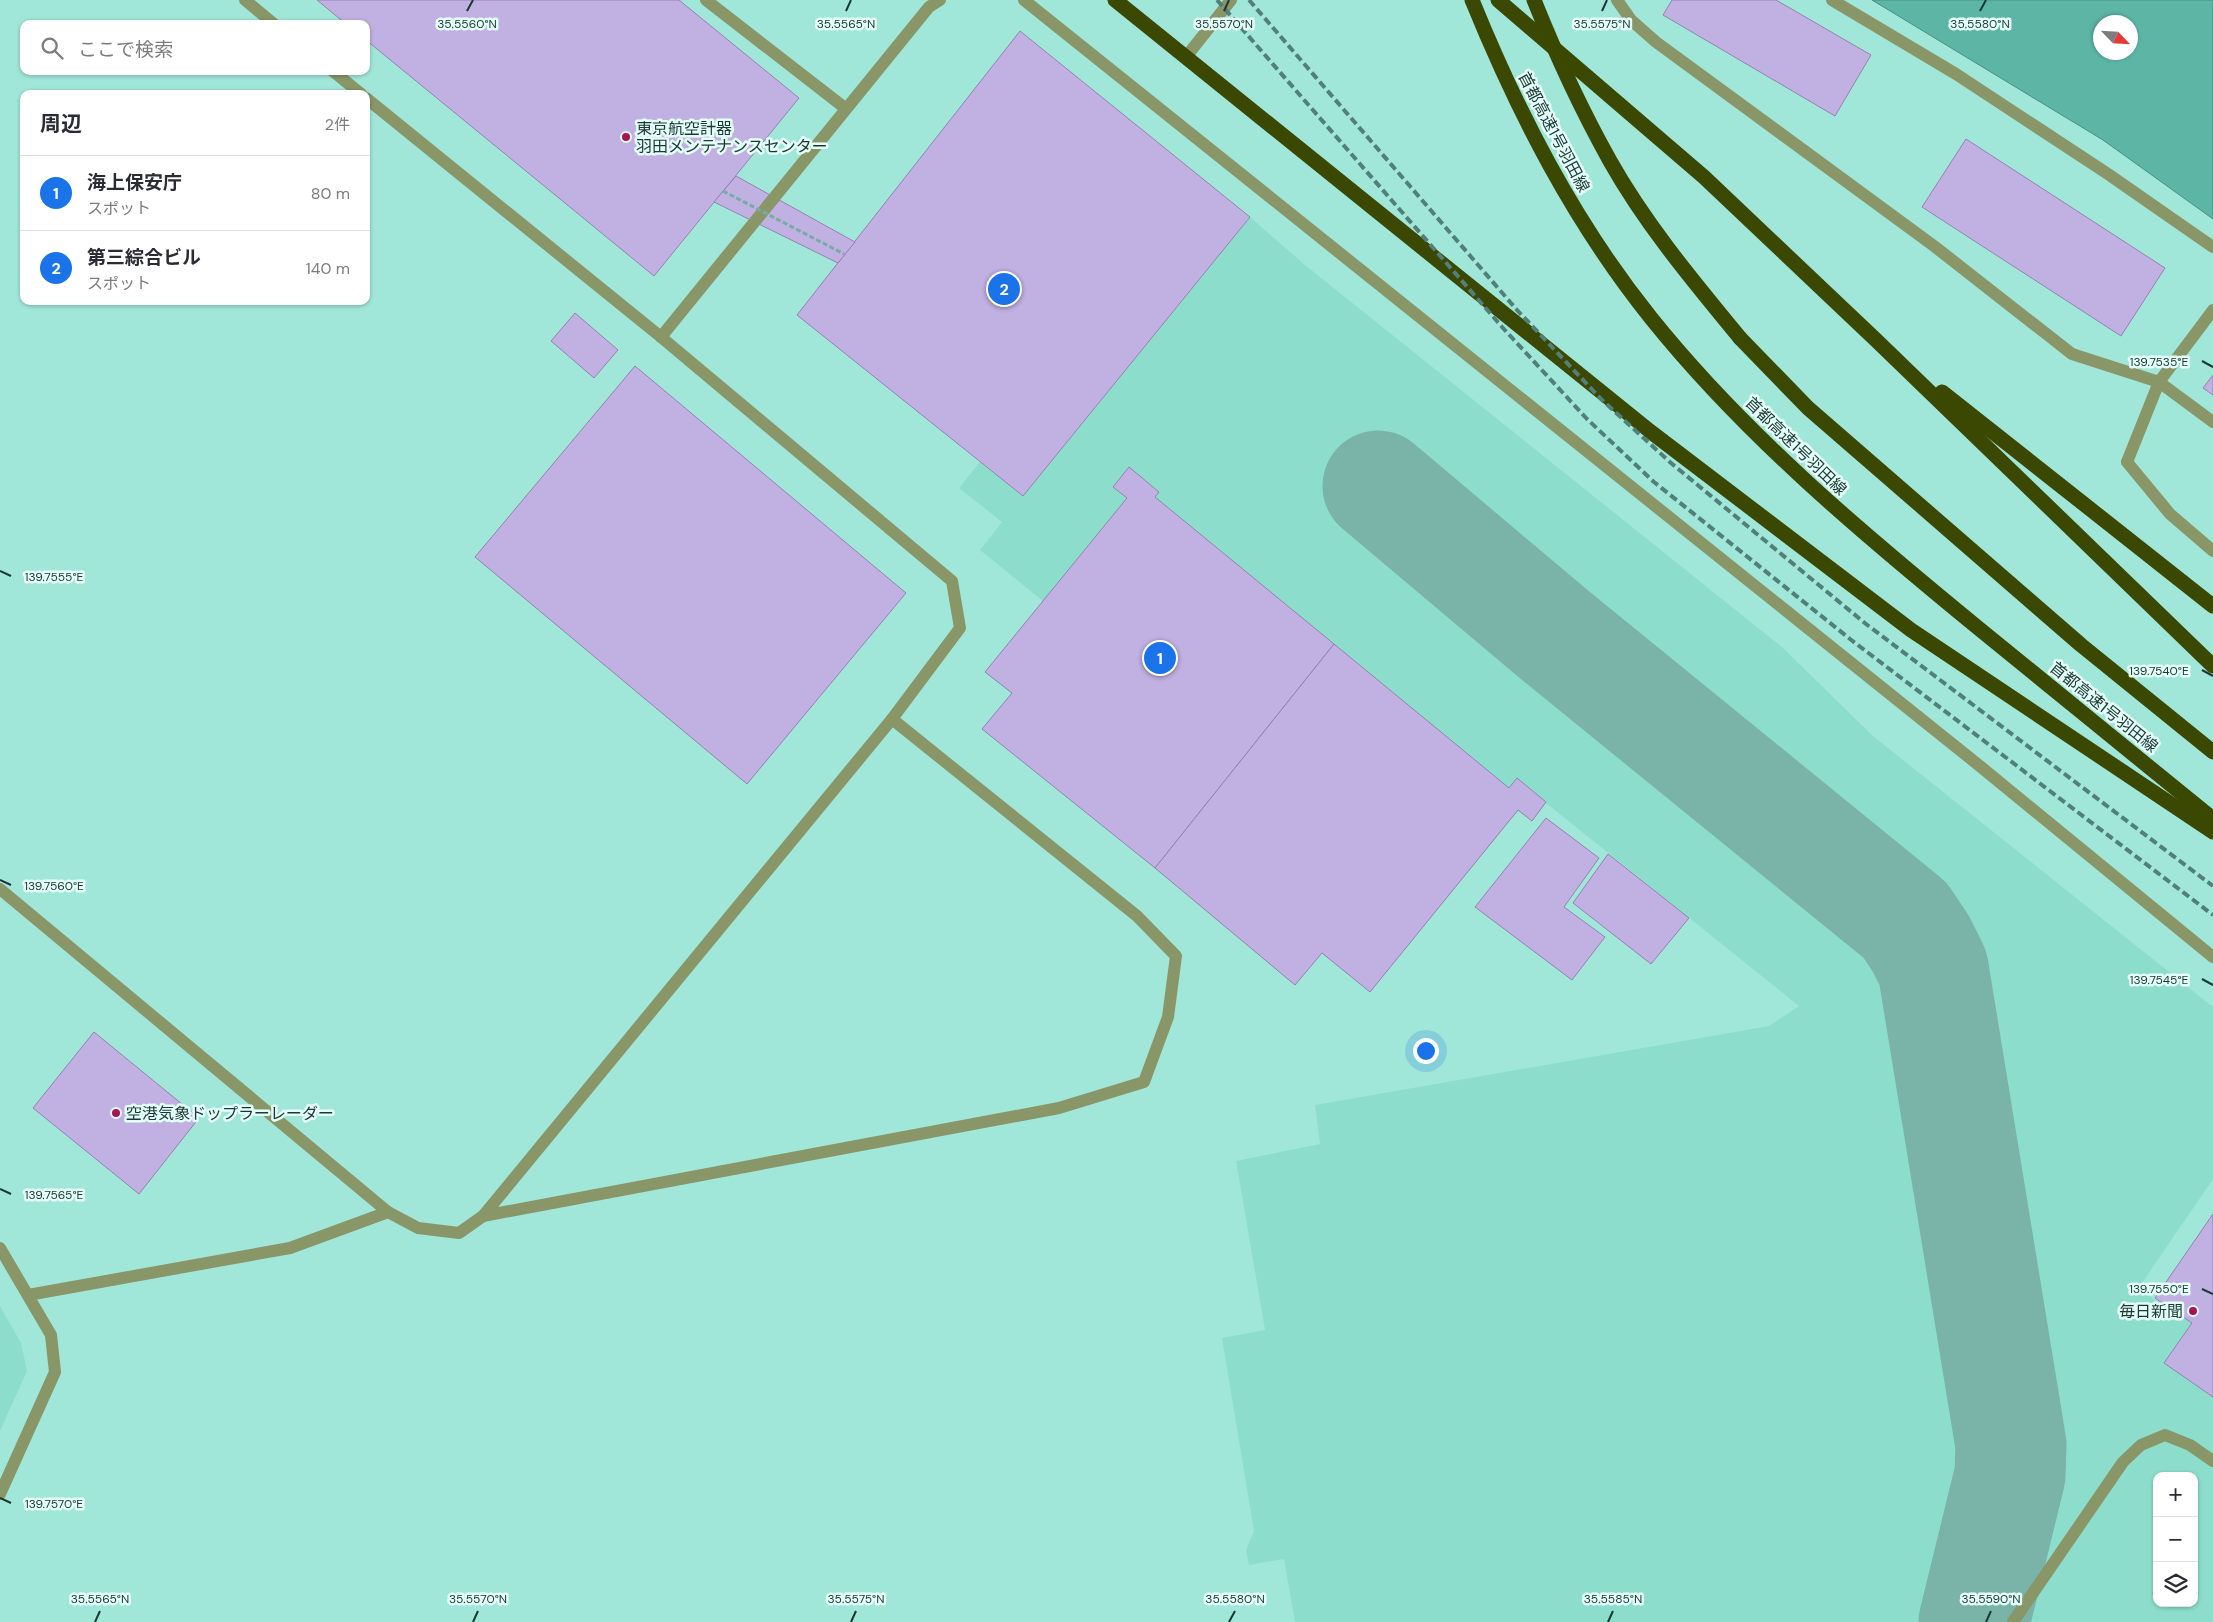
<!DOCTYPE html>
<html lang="ja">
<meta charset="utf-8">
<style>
body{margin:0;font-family:"DM Sans","Noto Sans JP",sans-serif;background:#f2f2f3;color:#2b2b33}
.controls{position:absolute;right:15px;bottom:15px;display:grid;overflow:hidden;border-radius:10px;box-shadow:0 1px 4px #0004}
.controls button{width:45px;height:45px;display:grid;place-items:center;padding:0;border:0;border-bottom:1px solid #e1e1e2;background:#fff;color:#2b2b33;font:25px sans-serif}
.compass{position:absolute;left:2093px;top:15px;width:45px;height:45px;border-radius:50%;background:#fff;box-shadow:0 1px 4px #0004;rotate:115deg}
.you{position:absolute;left:1425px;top:1050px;width:18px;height:18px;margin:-12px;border:4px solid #fff;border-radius:50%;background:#1a73e8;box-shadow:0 0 0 8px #1a73e833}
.badge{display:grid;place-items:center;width:32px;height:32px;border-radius:50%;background:#1a73e8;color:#fff;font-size:16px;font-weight:700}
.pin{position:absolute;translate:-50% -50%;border:2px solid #fff;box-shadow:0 1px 5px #0006}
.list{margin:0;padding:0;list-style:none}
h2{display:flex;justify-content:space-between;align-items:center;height:65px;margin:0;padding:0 20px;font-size:21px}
h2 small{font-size:16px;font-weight:400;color:#7c7c81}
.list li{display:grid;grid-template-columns:32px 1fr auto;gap:15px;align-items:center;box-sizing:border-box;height:75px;padding:0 20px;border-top:1px solid #e1e1e2}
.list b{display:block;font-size:19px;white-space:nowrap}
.list p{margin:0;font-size:16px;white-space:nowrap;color:#7c7c81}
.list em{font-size:16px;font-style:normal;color:#7c7c81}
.icon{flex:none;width:28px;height:28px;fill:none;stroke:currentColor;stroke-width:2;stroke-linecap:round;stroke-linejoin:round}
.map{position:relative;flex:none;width:2213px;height:1622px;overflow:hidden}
.search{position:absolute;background:#fff;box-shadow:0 1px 4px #0004;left:20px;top:20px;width:350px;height:55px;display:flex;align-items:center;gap:12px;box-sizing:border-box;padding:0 18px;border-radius:10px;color:#7c7c81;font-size:19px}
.panel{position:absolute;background:#fff;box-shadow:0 1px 4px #0004;left:20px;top:90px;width:350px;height:215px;border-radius:10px}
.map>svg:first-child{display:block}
.built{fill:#8dddcd;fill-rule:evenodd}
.water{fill:#5db5a6;stroke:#499084;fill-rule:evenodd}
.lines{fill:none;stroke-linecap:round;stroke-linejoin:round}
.taxiway{stroke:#7ab3a8;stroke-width:111}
.building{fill:#c1b0e2;stroke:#9482b2}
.minor{stroke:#899668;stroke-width:12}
.highway{stroke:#3b4801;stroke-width:15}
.rail{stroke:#527f77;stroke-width:4;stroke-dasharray:8 4;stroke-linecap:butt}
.path-bridge{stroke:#74ada2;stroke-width:3;stroke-dasharray:5 2.5;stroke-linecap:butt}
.highway-bridge{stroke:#3b4801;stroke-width:15}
.ticks{fill:none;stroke:#1b3833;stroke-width:2}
.poi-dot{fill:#a41456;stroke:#e4fef8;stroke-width:2}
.labels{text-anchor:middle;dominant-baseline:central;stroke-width:5;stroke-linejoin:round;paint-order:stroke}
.poi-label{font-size:16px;fill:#1b3833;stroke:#e4fef8;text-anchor:start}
.street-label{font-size:16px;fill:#1b3833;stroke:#e4fef8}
.ticks-label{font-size:12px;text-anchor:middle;fill:#1b3833;stroke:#e4fef8;stroke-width:5;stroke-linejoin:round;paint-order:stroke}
</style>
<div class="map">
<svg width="2213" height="1622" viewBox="0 0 2213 1622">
<rect width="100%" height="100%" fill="#a1e7d9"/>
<g class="built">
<path d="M1250,217L1305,265L1782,647L1873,736L2213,1007V1179L2138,1289L2192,1323L2164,1363L2213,1397V1622H1295L1284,1559L1249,1565L1246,1550L1254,1531L1222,1338L1265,1330L1236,1161L1320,1144L1315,1105L1769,1026L1799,1006L1546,803L1532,821L1518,811L1370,992L1322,953L1295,985L1155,868L1012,694L985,672L1043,601L980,550L1002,522L959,488L980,462L1023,496ZM2157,1476H2194V1603H2157Z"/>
<polygon points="0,1306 21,1343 27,1371 0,1431"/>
</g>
<path class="water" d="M1872,0H2213V219L2103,140ZM2100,22H2130V52H2100Z"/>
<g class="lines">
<polyline class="taxiway" points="1378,486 1556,636 1905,920 1921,944 1933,968 2011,1445 2010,1475 1974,1622"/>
</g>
<g class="building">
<polygon points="317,0 679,0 799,98 654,276 366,40 366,24 346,24"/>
<polygon points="1672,0 1776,0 1871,55 1835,116 1663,15"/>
<polygon points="1020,31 1250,217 1023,496 797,315"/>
<polygon points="1966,139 2165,268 2121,336 1922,207"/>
<polygon points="736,176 855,242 838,263 714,202"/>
<polygon points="575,313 618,350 594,378 551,341"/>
<polygon points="635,366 906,593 747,784 475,557"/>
<polygon points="2213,375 2213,395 2203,388"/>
<polygon points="1129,467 1159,492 1155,497 1334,644 1155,868 982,729 1012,693 985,672 1127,498 1113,487"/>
<polygon points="1334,644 1509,788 1517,778 1546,802 1532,821 1518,810 1370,992 1322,953 1295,985 1155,868"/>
<polygon points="1546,818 1599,858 1564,907 1605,937 1572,980 1475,907"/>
<polygon points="1608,854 1689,918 1651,964 1573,903"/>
<polygon points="94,1032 199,1118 139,1194 33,1108"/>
<polygon points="2213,1214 2213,1397 2164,1363 2192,1323 2155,1298"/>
</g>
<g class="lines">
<g class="minor">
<polyline points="245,0 274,24"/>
<polyline points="706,0 845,108"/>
<polyline points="1024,0 1981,767 2213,957"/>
<polyline points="1617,0 1631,20 1656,42 1934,246 2072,354 2159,382 2213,422"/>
<polyline points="1832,0 1956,74 2108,174 2213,247"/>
<polyline points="1186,57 1231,0"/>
<polyline points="333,71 361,94"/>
<polyline points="2213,310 2159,382 2127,462 2170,514 2213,551"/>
<polyline points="661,337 929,7 940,0"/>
<polyline points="0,889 388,1212 418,1228 459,1233 483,1216 892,719 960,628 952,581 661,337 366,98"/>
<polyline points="483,1216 1059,1108 1144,1082 1168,1017 1176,956 1137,916 892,719"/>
<polyline points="0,1248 51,1335 55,1372 0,1494"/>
<polyline points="28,1295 290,1248 388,1212"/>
<polyline points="2013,1622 2123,1462 2141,1445 2165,1435 2190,1445 2213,1461"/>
</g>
<g class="highway">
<polyline points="1115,0 1651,432 1911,630 2213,832"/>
<path d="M1472,0C1518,113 1574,222 1651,318C1745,435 1861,532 1977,627C2056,691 2134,755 2213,819"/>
<polyline points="1498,0 1704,177 1876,340 2213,666"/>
<polyline points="1740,338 1808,408 2081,645 2213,752"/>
<polyline points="1942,392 2213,606"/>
</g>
<g class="rail">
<polyline points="1217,0 1503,328 1587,419 1654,482 1850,639 2213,915"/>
<polyline points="1249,0 1517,310 1602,400 1671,463 1866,624 2213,886"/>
</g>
<polyline class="path-bridge" points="723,191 844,254"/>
<path class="highway-bridge" d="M1534,0C1556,55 1581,109 1610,161C1646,225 1694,282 1740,338"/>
</g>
<path class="ticks" d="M467,11L473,0M846,11L851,0M1224,11L1229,0M1602,11L1607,0M1980,11L1986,0M2202,361L2213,367M0,571L11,576M2202,670L2213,676M0,880L11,885M2202,979L2213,985M0,1189L11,1194M2202,1289L2213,1294M0,1498L11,1503M95,1622L100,1611M473,1622L478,1611M851,1622L856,1611M1229,1622L1235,1611M1608,1622L1613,1611M1986,1622L1991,1611"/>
<g class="poi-dot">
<circle cx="626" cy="137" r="5"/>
<circle cx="116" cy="1113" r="5"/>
<circle cx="2193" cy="1311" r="5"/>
</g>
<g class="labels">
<g class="poi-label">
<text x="636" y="128">東京航空計器<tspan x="636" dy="18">羽田メンテナンスセンター</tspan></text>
<text x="126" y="1113">空港気象ドップラーレーダー</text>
<text x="2183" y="1311" text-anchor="end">毎日新聞</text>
</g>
<g class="street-label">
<text transform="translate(1554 132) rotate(62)">首都高速1号羽田線</text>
<text transform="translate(1796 446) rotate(44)">首都高速1号羽田線</text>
<text transform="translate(2104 707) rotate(39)">首都高速1号羽田線</text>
</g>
</g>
<g class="ticks-label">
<text x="467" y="28">35.5560°N</text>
<text x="846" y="28">35.5565°N</text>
<text x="1224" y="28">35.5570°N</text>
<text x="1602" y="28">35.5575°N</text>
<text x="1980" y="28">35.5580°N</text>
<text x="2159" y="366">139.7535°E</text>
<text x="54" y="581">139.7555°E</text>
<text x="2159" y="675">139.7540°E</text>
<text x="54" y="890">139.7560°E</text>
<text x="2159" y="984">139.7545°E</text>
<text x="54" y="1199">139.7565°E</text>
<text x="2159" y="1293">139.7550°E</text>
<text x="54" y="1508">139.7570°E</text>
<text x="100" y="1603">35.5565°N</text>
<text x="478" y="1603">35.5570°N</text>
<text x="856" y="1603">35.5575°N</text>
<text x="1235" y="1603">35.5580°N</text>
<text x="1613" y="1603">35.5585°N</text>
<text x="1991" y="1603">35.5590°N</text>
</g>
</svg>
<div class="controls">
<button>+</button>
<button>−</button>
<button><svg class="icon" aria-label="layers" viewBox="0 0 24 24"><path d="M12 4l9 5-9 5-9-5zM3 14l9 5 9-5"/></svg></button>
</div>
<svg class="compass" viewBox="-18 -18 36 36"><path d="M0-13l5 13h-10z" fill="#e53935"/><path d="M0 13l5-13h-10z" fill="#7c7c81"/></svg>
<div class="you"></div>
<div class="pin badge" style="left:1160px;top:658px">1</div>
<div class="pin badge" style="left:1004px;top:289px">2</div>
<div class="search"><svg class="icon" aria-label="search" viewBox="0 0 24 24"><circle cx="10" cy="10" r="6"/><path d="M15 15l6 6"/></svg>ここで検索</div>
<section class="panel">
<h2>周辺<small>2件</small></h2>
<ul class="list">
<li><span class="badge">1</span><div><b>海上保安庁</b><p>スポット</p></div><em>80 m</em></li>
<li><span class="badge">2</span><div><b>第三綜合ビル</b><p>スポット</p></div><em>140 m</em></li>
</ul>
</section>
</div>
